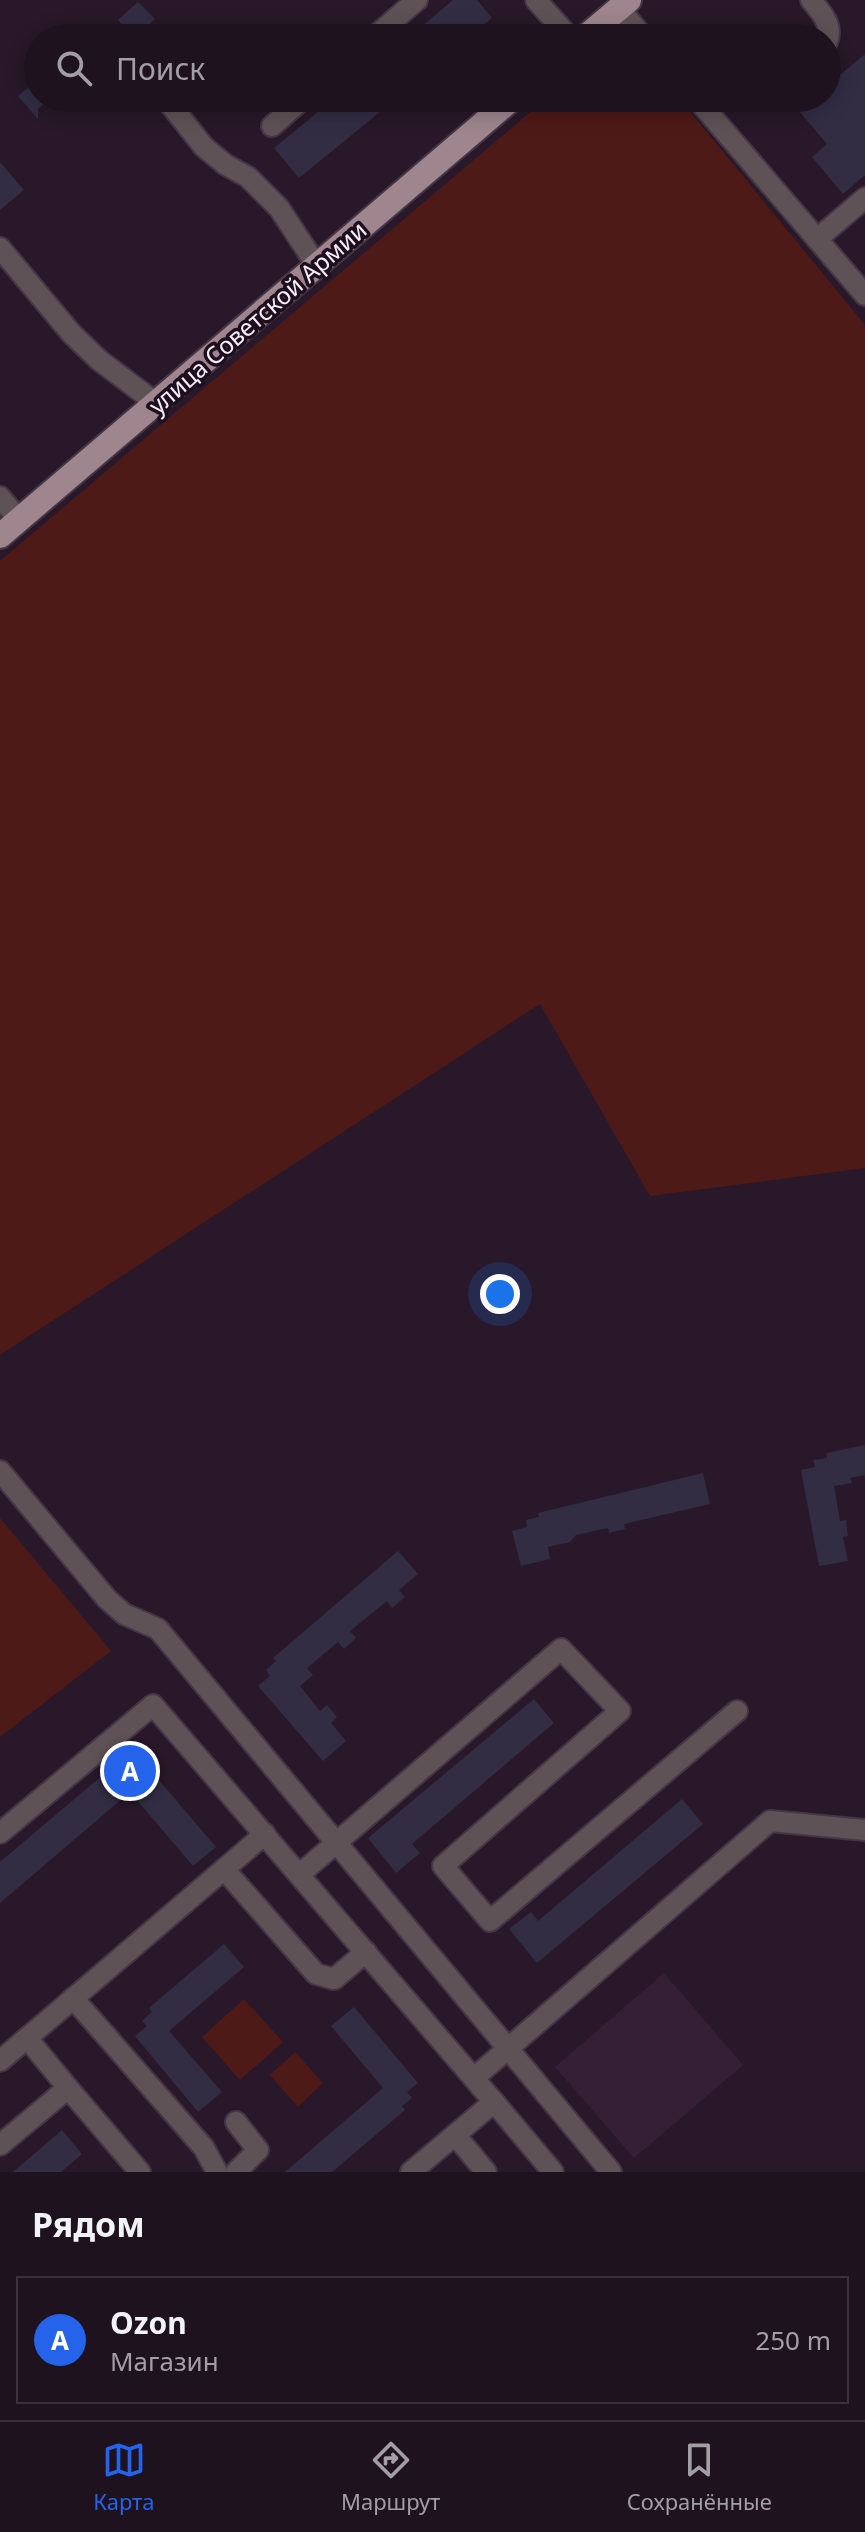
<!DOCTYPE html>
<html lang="ru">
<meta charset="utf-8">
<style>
body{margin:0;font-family:"Noto Sans",sans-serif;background:#261b28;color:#f1f3f6}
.you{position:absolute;left:500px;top:1294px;width:28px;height:28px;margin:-20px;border:6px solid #fff;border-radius:50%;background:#1a73e8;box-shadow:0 0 0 12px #1a73e833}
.badge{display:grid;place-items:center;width:52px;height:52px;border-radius:50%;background:#2563eb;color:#fff;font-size:26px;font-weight:700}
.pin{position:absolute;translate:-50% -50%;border:4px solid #fff;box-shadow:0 2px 8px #0006}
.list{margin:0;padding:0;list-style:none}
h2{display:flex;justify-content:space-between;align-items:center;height:104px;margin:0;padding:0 32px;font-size:34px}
h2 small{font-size:26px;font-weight:400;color:#a19ea4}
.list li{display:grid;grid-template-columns:52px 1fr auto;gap:24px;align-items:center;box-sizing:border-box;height:128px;margin:0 16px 16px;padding:0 16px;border:2px solid #3c323d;border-radius:0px}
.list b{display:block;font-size:30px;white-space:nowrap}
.list p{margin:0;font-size:26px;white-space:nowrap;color:#a19ea4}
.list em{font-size:26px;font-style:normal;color:#a19ea4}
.icon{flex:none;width:44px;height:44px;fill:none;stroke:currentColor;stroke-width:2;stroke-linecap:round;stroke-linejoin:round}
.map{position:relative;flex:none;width:865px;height:2172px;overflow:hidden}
.search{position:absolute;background:#1e121f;box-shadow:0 4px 20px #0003;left:24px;right:24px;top:24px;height:88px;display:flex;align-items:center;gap:20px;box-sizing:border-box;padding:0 28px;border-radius:44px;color:#a19ea4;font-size:30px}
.sheet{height:248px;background:#1e121f}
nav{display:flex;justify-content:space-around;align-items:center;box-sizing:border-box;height:112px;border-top:2px solid #3c323d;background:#1e121f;font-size:22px;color:#a19ea4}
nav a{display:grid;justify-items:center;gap:4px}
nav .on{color:#2563eb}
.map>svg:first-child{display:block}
.built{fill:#341f35}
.green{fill:#4e1a17}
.building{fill:#322d43}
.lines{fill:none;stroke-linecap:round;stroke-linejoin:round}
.minor-casing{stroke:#453646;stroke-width:24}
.major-casing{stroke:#453646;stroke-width:28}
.minor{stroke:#5f5256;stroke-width:20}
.major{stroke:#9f868e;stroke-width:24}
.labels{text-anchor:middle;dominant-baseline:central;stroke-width:7;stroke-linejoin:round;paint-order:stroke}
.street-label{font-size:24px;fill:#f7ecf7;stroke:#1e0f1f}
</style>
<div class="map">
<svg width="865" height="2172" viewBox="0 0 865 2172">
<rect width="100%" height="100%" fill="#281829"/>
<polygon class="built" points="664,1973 743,2065 634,2158 555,2067"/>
<g class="green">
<polygon points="547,98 679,98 865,325 865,1168 650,1196 540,1004 0,1355 0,561"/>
<polygon points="0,1518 111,1651 0,1737"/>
<polygon points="244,1999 283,2042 240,2080 202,2037"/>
<polygon points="295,2052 323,2083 298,2107 270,2075"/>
</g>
<g class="building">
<polygon points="453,0 477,0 492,18 467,38 408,38"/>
<polygon points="138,2 155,19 134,38 118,20"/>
<polygon points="865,54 865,175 843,194 812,157 827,144 798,110 812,98 827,98 827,86"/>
<polygon points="38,79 38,98 51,98 38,109 38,119 18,96"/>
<polygon points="335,98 368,98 380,112 299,178 274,148"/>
<polygon points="0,162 24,190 0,210"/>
<polygon points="865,1445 865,1475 850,1478 852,1483 834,1486 840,1521 846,1520 848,1536 843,1537 848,1561 819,1566 801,1470 815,1467 813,1460 827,1458 826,1453"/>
<polygon points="703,1473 710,1504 624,1524 625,1529 609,1533 608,1528 576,1535 570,1542 548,1547 550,1559 521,1566 512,1531 527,1527 526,1520 539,1517 538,1513"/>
<polygon points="398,1551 418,1574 399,1590 405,1597 392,1608 387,1601 350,1631 356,1638 344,1649 338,1642 307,1668 313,1675 300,1686 320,1711 327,1705 337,1717 331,1723 346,1741 323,1761 258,1686 270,1676 266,1670 276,1661 273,1658"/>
<polygon points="534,1699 554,1723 412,1844 420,1853 396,1873 368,1838"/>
<polygon points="124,1757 133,1769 138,1765 148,1776 152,1772 216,1847 193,1866 130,1792 0,1903 0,1862"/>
<polygon points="682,1799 703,1824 537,1963 509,1929 531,1912 538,1921"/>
<polygon points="224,1944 244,1967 169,2031 222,2092 198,2112 135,2036 147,2026 142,2021 152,2012 149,2008"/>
<polygon points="354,2007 418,2083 407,2092 412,2098 402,2106 405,2110 332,2172 285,2172 383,2088 331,2026"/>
<polygon points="62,2130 82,2154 61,2172 13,2172"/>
</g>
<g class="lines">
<g class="minor-casing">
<g id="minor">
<polyline points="536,0 570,38"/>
<path d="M811,0C821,12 834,26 827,42"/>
<polyline points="619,8 644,38"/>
<polyline points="373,38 417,0"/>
<polyline points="165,98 204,147 226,165 248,177 279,208 317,266"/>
<polyline points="696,98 865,295"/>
<polyline points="272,126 304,98"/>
<polyline points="817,239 865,198"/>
<polyline points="0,248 71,333 99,360 156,403"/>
<polyline points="0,497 19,520"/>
<polyline points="0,1471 107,1599 124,1614 158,1629 611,2172"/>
<polyline points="0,1833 153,1705 494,2102"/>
<polyline points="224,1869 316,1974 334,1979 366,1952"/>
<polyline points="300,1874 561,1649 620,1711 443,1866 490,1921 737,1711"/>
<polyline points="73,1998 204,2148 217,2172"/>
<polyline points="27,2038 265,1834"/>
<polyline points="0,2061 27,2038 68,2088"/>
<polyline points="474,2078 770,1821 865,1830"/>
<polyline points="455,2135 486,2172"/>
<polyline points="0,2145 68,2088 140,2172"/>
<polyline points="236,2172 258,2150 236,2122"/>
<polyline points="411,2172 494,2102 553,2172"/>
</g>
</g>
<g class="major-casing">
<g id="major">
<polyline points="584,38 629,0"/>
<polyline points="0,536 513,98"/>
</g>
</g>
<use href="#minor" class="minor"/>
<use href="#major" class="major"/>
</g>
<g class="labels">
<g class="street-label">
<text transform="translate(257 317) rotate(-41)">улица Советской Армии</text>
</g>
</g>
</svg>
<div class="you"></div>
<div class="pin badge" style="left:130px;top:1771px">A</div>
<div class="search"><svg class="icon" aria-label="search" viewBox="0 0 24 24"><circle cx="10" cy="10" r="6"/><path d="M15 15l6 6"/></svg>Поиск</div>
</div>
<section class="sheet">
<h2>Рядом<small></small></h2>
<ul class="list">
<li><span class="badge">A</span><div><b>Ozon</b><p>Магазин</p></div><em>250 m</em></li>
</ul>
</section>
<nav>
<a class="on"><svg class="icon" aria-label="map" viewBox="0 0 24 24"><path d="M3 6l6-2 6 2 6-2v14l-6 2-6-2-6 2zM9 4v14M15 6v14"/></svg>Карта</a>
<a><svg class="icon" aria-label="directions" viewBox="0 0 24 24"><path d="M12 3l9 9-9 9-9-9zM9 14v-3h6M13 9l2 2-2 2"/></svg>Маршрут</a>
<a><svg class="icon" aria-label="saved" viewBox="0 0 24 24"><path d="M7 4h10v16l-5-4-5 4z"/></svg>Сохранённые</a>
</nav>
